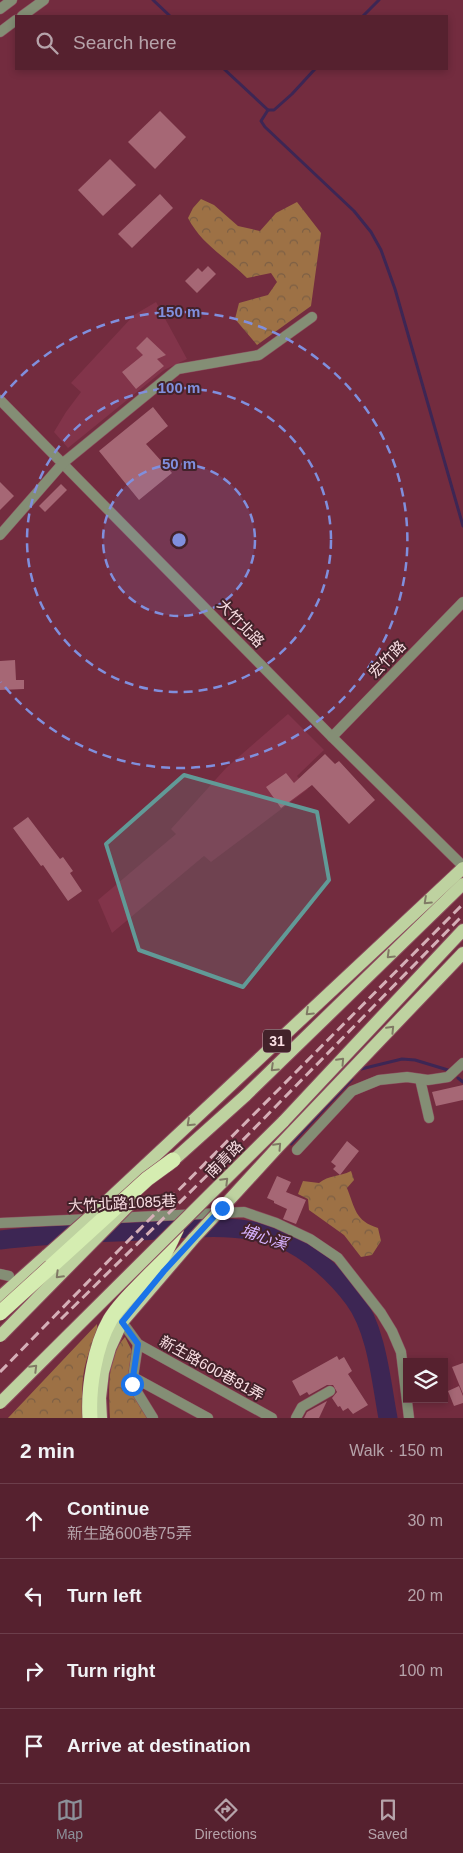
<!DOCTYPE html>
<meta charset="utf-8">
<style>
body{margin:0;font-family:Arial,"Noto Sans TC",sans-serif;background:#5f2e3b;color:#f1f3f6}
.controls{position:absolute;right:15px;bottom:15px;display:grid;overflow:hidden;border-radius:0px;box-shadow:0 2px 8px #0003}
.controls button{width:45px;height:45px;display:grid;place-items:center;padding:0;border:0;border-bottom:1px solid #6c3e4b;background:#56212f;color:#f1f3f6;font:25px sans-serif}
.stop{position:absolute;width:15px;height:15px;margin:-11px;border:4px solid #1a73e8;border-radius:50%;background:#fff}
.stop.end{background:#1a73e8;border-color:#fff;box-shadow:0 1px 5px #0008}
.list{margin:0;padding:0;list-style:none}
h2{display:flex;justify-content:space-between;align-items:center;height:65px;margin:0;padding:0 20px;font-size:21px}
h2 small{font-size:16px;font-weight:400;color:#b6a3aa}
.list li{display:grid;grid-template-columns:32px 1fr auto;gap:15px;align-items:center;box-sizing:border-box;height:75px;padding:0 20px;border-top:1px solid #6c3e4b}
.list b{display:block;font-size:19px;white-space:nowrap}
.list p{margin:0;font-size:16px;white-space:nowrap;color:#b6a3aa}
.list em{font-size:16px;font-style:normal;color:#b6a3aa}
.icon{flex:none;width:28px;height:28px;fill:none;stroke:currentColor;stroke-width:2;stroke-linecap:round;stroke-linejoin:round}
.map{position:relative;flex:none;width:463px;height:1418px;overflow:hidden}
.search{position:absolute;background:#56212f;box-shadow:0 2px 8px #0003;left:15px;right:15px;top:15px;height:55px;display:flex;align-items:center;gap:12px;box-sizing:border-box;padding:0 18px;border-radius:0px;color:#b6a3aa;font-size:19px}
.sheet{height:365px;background:#56212f}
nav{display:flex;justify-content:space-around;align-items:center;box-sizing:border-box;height:70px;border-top:1px solid #6c3e4b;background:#56212f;font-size:14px;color:#b6a3aa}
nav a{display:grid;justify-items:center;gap:2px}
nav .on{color:#8c9099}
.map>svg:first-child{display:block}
.built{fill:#82344a}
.forest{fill:url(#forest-crowns)}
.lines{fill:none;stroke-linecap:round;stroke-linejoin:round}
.stream{stroke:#3d2654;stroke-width:3}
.river{stroke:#3d2654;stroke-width:19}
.building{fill:#a66775}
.minor-casing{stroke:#8b4c5d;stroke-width:11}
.major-casing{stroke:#8b4c5d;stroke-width:14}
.highway-casing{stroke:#8b4c5d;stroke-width:16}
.minor{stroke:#848e75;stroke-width:10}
.major{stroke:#bed2a0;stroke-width:12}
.highway{stroke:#d5edb1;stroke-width:15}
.rail{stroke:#d5afb7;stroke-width:3;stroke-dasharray:10 5;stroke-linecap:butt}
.major-bridge-casing{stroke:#8b4c5d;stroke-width:14;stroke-linecap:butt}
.highway-bridge-casing{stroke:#8b4c5d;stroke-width:16;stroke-linecap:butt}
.major-bridge{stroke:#bed2a0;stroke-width:12}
.highway-bridge{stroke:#d5edb1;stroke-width:15}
.oneway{stroke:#807a65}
.route{stroke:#1a73e8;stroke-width:6}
.marked{fill:#619a97;fill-opacity:0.2;stroke:#619a97;stroke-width:4;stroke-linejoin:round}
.ring{fill:none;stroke:#808fdd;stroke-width:2.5;stroke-dasharray:9 6}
.labels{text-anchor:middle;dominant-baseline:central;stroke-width:4;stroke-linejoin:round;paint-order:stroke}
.shield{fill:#43222a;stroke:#c2a6ac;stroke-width:1}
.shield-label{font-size:14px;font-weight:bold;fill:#f9dee3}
.street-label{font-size:15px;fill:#f9dee3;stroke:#43222a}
.water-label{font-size:16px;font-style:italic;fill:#d6b2fe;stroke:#43222a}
.centre{fill:#808fdd;stroke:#43222a;stroke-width:2.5}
.ring-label{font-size:15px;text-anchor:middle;font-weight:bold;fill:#808fdd;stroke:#43222a;stroke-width:4;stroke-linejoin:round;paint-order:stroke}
</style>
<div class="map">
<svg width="463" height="1418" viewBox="0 0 463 1418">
<defs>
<pattern id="forest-crowns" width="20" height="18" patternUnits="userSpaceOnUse" patternTransform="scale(1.25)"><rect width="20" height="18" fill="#9d7145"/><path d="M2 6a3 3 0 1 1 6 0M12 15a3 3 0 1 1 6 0" fill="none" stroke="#7c5f45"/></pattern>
</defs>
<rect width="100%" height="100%" fill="#732c3f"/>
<g class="built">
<polygon points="156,302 187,359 164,370 68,448 54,432 66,412 81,392 71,383 134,315"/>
<polygon points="288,714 324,750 297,776 308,789 211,862 204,856 112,933 98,900 176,834 171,829 226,768"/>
</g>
<g class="forest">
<path d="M201,199L214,205L238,226L260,231L276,213L297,202L321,233L311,306L257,345L235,319L239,303L268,295L277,282L271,273L247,278C226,257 202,245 188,218L193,208Z"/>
<path d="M351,1171L354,1180L347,1188C355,1208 355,1221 378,1228L381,1241L372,1255L361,1257L344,1235L309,1210L308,1199L298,1194L303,1181L319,1183C329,1175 339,1177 351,1171Z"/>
<path d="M97,1324C99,1338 89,1349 86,1362C81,1380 82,1400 82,1418H8Z"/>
<path d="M125,1337L132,1351L127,1382L148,1418H110C109,1392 106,1357 125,1337Z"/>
</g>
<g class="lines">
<g class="stream">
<polyline points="153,0 170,16"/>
<polyline points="363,16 379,0"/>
<polyline points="224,69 268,110 274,110 292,94 315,69"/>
<polyline points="268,110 261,121 265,127 354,211 371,232 381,250 395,289 463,526"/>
<polyline points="361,1069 402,1059 415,1060 448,1070"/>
<polyline points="458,1078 463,1082"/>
<polyline points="291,1144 352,1079"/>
</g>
<path class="river" d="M0,1240C46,1234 93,1233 140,1231C185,1229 238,1221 282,1239C309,1250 336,1275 354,1299C377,1330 381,1381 388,1418"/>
</g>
<g class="building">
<polygon points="160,111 186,137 155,169 128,142"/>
<polygon points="110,159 136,185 103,216 78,190"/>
<polygon points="160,194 173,208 132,248 118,234"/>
<polygon points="208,266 216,274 197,293 185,281 198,268 202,272"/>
<polygon points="147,337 166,355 157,359 164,366 136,389 122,372 143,355 136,348"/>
<polygon points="153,407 168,426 146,444 172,473 139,500 99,451"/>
<polygon points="0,482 14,496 0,510"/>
<polygon points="61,484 67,490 45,512 39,506"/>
<polygon points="15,660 16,680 24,680 24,689 0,690 0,661"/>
<polygon points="325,754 335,764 339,761 375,800 349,824 312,785 281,808 266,787 286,773 294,783"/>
<polygon points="28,817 60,859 63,857 73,871 70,873 82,891 68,901 43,865 41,866 13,828"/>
<polygon points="463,1085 463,1100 436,1106 432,1092"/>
<polygon points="347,1141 359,1151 340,1175 333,1169 336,1166 331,1162"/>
<polygon points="277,1176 291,1182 286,1192 306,1200 296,1224 283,1219 287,1209 274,1203 274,1201 267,1198"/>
<polygon points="337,1356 339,1360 344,1357 352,1371 348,1374 368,1405 353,1414 348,1408 343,1411 340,1406 338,1407 332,1398 337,1392 333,1385 327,1385 309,1395 307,1392 300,1396 292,1381"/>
<polygon points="463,1363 463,1394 452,1367"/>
<polygon points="459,1386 463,1396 463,1403 454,1406 448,1391"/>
<polygon points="327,1401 319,1418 304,1418 307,1412"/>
</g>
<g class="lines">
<g class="minor-casing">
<g id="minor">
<polyline points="0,9 12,0"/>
<polyline points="22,16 44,0"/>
<polyline points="0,32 16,20"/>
<polyline points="0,400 332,737 463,866"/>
<polyline points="0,535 63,463 178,369 259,355 312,317"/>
<polyline points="332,737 463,602"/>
<polyline points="420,1079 429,1118"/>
<polyline points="297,1150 352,1091 379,1080 407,1077 428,1080 448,1077 463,1063"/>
<polyline points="113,1218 244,1212 276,1223 310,1239 338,1258 381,1313 392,1331 401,1352 409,1418"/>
<polyline points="0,1223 91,1219"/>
<polyline points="0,1274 9,1276"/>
<polyline points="122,1322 138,1344 272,1418"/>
<polyline points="138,1344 132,1384 153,1418"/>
<polyline points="133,1377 208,1418"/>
<polyline points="296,1418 302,1407 330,1391"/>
</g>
</g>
<g class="major-casing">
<g id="major">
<polyline points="245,1096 463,884"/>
<polyline points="283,1122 463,930"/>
<polyline points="222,1208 277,1148 463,953"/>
<polyline points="92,1215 463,868"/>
<polyline points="0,1297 47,1255"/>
<polyline points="101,1418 100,1398 103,1372 110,1348 122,1322 194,1238"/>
</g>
</g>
<g class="highway-casing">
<path id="highway" d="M90,1418C88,1388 95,1346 110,1320C123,1298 146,1282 160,1261C166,1252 171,1240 176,1230"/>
</g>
<use href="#minor" class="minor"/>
<use href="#major" class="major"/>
<use href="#highway" class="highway"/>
<g class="rail">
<polyline points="61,1319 238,1145 463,915"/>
<polyline points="0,1372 120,1249 463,904"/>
</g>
<g class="major-bridge-casing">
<g id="major-bridge">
<polyline points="167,1166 245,1096"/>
<polyline points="194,1238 222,1208"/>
<polyline points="47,1255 92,1215"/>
<polyline points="0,1336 132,1202"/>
<polyline points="0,1403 283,1122"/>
</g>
</g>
<g class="highway-bridge-casing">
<polyline id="highway-bridge" points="0,1313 147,1179 173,1160"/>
</g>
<use href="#major-bridge" class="major-bridge"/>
<use href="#highway-bridge" class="highway-bridge"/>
</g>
<defs><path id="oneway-chevron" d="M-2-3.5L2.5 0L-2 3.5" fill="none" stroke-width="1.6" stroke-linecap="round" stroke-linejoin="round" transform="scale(1.25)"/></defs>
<g class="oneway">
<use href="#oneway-chevron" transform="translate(427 901) rotate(137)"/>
<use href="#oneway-chevron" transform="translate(390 955) rotate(136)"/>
<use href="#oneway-chevron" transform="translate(309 1012) rotate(137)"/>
<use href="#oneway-chevron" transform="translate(391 1029) rotate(-46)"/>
<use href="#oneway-chevron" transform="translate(341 1061) rotate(-47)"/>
<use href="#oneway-chevron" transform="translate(274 1068) rotate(136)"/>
<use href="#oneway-chevron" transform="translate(190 1123) rotate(137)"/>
<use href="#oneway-chevron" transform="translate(278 1146) rotate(-47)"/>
<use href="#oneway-chevron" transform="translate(225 1181) rotate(-45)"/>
<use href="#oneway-chevron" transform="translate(59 1275) rotate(135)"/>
<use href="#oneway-chevron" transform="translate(34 1368) rotate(-45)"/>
</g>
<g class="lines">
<polyline class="route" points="132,1384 138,1344 122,1322 164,1271 222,1208"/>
</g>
<path class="marked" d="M184,775L317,812L329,880L243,987L139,950L106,844Z"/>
<circle cx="179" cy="540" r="76" fill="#808fdd" fill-opacity=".12"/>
<g class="ring">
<circle cx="179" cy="540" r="76"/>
<circle cx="179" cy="540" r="152"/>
<path d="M1 398A228 228 0 1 1 1 682"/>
</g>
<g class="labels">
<rect class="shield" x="263" y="1029.5" width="28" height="23" rx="4"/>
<g class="shield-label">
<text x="277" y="1041">31</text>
</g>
<g class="street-label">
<text transform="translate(241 623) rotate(46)">大竹北路</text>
<text transform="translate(387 659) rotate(-46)">宏竹路</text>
<text transform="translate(224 1159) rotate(-45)">南青路</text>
<text transform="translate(122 1203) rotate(-3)">大竹北路1085巷</text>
<text transform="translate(212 1368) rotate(29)">新生路600巷81弄</text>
</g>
<g class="water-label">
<text transform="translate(264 1237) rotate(18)">埔心溪</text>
</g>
</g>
<circle cx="179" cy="540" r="8" class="centre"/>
<g class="ring-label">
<text x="179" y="317">150 m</text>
<text x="179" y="393">100 m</text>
<text x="179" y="469">50 m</text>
</g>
</svg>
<div class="controls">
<button><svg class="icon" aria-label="layers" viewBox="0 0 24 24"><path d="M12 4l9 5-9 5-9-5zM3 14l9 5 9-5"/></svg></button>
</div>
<div class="stop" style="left:132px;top:1384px"></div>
<div class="stop end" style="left:222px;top:1208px"></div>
<div class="search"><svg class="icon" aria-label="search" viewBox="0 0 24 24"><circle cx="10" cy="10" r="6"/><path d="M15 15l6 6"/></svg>Search here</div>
</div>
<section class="sheet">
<h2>2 min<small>Walk · 150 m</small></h2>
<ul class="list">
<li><svg class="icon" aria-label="ahead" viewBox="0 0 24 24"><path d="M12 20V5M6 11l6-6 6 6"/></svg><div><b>Continue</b><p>新生路600巷75弄</p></div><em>30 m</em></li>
<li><svg class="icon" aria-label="left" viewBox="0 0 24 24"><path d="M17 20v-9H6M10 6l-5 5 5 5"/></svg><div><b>Turn left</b></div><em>20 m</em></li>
<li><svg class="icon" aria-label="right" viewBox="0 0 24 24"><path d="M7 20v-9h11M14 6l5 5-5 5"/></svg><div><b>Turn right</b></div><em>100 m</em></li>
<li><svg class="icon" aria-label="arrive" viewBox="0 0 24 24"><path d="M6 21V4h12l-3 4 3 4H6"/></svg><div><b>Arrive at destination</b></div></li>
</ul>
</section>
<nav>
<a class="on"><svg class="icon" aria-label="map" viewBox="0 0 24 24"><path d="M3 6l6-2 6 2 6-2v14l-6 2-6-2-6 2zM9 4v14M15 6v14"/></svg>Map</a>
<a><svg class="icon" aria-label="directions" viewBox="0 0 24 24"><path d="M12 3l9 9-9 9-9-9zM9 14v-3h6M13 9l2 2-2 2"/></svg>Directions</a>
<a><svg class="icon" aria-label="saved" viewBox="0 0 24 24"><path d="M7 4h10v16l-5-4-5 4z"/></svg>Saved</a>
</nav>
